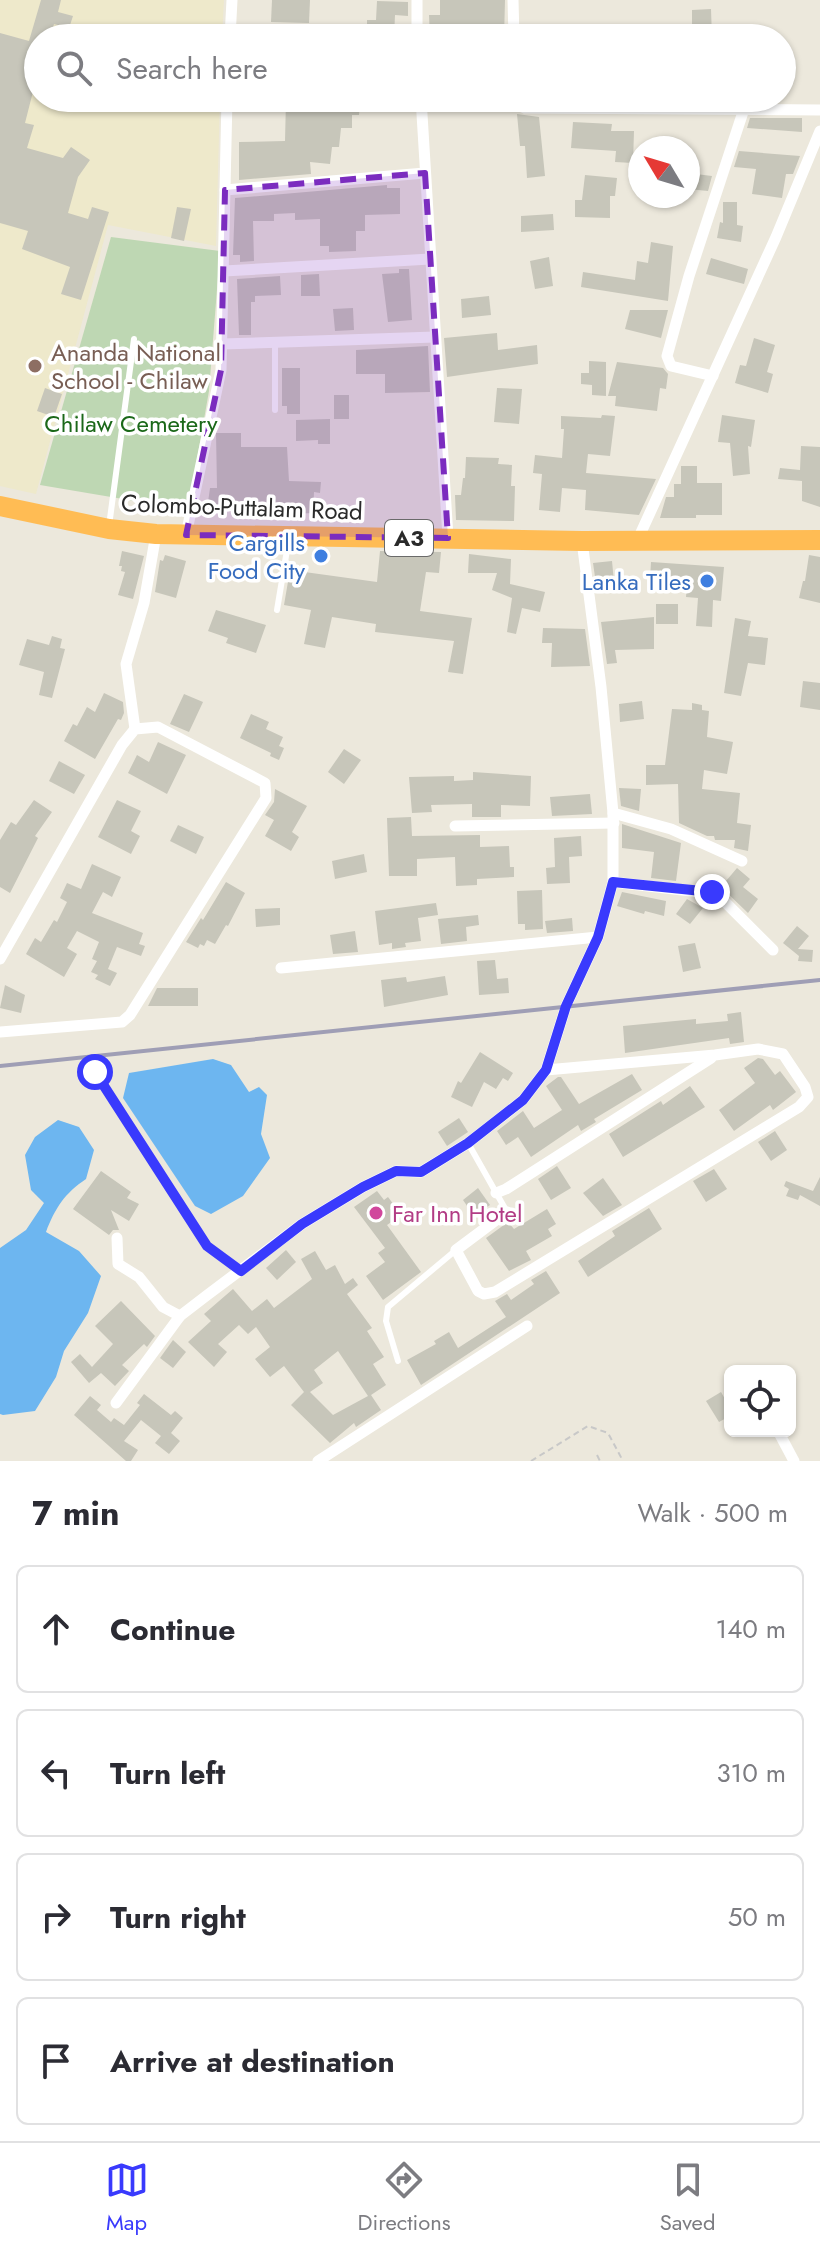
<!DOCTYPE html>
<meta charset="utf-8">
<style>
body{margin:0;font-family:Jost,sans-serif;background:#f2f2f3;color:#2b2b33}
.controls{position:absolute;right:24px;bottom:24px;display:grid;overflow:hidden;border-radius:12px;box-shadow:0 2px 6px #0004}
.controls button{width:72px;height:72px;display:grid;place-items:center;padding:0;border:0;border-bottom:2px solid #e1e1e2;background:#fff;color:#2b2b33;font:40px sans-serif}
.compass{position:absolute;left:628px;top:136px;width:72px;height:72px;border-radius:50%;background:#fff;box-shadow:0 2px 6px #0004;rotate:308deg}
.stop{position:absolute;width:24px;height:24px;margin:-18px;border:6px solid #393afd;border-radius:50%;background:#fff}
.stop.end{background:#393afd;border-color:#fff;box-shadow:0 2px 8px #0008}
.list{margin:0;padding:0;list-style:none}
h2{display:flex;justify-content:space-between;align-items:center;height:104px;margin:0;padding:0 32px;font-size:34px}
h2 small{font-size:26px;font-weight:400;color:#7c7c81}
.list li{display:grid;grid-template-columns:52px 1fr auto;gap:24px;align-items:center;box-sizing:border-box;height:128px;margin:0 16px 16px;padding:0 16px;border:2px solid #e1e1e2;border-radius:12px}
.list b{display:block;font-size:30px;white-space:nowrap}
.list em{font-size:26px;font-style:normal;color:#7c7c81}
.icon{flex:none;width:44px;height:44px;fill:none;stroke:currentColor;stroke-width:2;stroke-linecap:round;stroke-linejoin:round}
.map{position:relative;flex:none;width:820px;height:1461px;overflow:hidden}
.search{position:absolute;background:#fff;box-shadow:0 2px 6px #0004;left:24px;right:24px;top:24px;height:88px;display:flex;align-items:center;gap:20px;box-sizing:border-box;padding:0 28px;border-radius:44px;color:#7c7c81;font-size:30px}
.sheet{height:680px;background:#fff}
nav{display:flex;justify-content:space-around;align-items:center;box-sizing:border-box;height:112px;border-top:2px solid #e1e1e2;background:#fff;font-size:22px;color:#7c7c81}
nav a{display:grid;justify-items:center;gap:4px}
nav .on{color:#393afd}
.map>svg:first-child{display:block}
.education{fill:#eee9cb}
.cemetery{fill:#bed7b3}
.water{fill:#6db6f0}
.building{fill:#c7c6ba;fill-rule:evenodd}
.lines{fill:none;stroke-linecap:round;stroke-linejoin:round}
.path{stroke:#c8c8c8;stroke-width:2;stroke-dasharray:6 4;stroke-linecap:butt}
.lane{stroke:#fff;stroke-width:6}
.street{stroke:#fff;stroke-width:11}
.highway{stroke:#ffbc54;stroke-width:20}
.rail{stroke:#9f9eb5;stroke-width:4}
.route{stroke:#393afd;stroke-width:10}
.marked{fill:#7b2cbf;fill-opacity:0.2;stroke:#7b2cbf;stroke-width:6;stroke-dasharray:16 10;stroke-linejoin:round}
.education-dot{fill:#8d6e63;stroke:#fff;stroke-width:3}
.shop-dot{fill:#3f7fe0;stroke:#fff;stroke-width:3}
.hotel-dot{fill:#d1479c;stroke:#fff;stroke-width:3}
.labels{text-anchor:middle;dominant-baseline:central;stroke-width:7;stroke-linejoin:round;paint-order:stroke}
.shield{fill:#fff;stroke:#6a6a6a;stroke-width:2}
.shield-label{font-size:22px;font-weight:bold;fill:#2a2a2a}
.education-label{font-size:24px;fill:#785e54;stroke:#fff;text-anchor:start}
.park-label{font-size:24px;fill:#1b6819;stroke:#fff}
.street-label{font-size:24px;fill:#2a2a2a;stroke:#fff}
.shop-label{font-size:24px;fill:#366cbe;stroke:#fff;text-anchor:end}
.hotel-label{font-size:24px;fill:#b23c85;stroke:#fff;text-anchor:start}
</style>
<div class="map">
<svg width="820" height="1461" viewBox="0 0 820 1461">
<rect width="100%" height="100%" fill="#ece8dc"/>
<polygon class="education" points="0,0 224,0 222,38 38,38 38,98 220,98 216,246 108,225 36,494 0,486"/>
<polygon class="cemetery" points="111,237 220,251 209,391 188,510 40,485"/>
<g class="water">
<polygon points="213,1059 231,1065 249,1092 259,1087 267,1095 261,1134 270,1158 243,1196 211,1214 195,1206 123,1098 129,1073"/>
<path d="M58,1120L79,1127L94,1150L86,1179C65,1193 55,1208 46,1232L79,1251L101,1276L88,1313L64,1351L56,1377L35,1411L3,1415L0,1414V1248L26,1230L44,1203L31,1190L25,1155L35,1137Z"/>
</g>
<g class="building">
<polygon points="41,0 61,0 58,12 73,16 69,28 54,24 50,38 38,38 38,72 25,123 34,125 27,148 63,158 71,147 90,160 78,177 68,213 88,219 92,207 109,212 81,300 61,294 70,267 22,249 28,231 0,223 0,33 29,41"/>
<polygon points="272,0 310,0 309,23 271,22"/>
<polygon points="440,0 505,0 504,38 430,38 429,15 440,15"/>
<polygon points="377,1 408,2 408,16 395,15 394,37 367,36 367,20 376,20"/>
<polygon points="711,9 712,38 701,38 701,24 692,24 692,10"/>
<polygon points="317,98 358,98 360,105 359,115 352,115 352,128 341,128 339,147 332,147 330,164 310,162 311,174 239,180 239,142 285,141 286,100 317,100"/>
<polygon points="517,114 539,117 545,176 527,178 525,146 520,146"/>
<polygon points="750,118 802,118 802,132 747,128"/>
<polygon points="573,122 612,124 611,131 634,131 633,163 615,162 616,151 571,148"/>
<polygon points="739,151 800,156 793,174 786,174 782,198 752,194 756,169 734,167"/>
<polygon points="688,173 712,176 708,191 688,189"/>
<polygon points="585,175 617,178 615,196 610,196 610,218 575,217 575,200 582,200"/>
<polygon points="387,185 387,188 400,188 400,214 365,215 365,231 356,231 356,251 329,252 329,246 320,246 320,219 295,220 295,213 274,214 274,221 253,221 254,261 240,262 240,255 233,255 235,198"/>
<polygon points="723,202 737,202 737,225 743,226 741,242 717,238 720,222 723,223"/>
<polygon points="177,207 191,209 184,241 171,238"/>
<polygon points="553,214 554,230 521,232 521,216"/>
<polygon points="651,242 673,246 668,301 581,287 583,272 635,280 637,261 648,263"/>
<polygon points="549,257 553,286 535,289 530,261"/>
<polygon points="711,258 748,269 744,284 706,274"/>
<polygon points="399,269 409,269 412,320 388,322 382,274 399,273"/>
<polygon points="319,274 320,296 301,296 301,275"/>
<polygon points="280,276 281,295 255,296 255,302 251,302 251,335 239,335 237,279"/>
<polygon points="489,296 491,315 462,318 461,299"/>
<polygon points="353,308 354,330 335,331 333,309"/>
<polygon points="630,310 668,310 661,338 625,329"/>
<polygon points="497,333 498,350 537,345 538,364 447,377 444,338"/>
<polygon points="754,338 775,345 767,372 773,374 768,393 735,383 740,365 746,366"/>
<polygon points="428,346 430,392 385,393 385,374 356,374 356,350"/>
<polygon points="589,361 606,362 606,396 592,395 592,385 581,384 581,373 589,373"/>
<polygon points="617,362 663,368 668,374 666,389 660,388 657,411 615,406 616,396 608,396"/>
<polygon points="282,368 300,368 300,414 287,414 287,406 282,406"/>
<polygon points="45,388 62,394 54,417 37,411"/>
<polygon points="497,388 522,389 519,424 494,422"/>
<rect x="334" y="395" width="15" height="24"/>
<polygon points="602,415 615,416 610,456 588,454 586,473 656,479 639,515 585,510 586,490 562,488 560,512 539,510 542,474 533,473 535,455 562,458 564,429 561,429 561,416 601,418"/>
<polygon points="722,415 755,420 751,447 748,446 750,474 733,476 730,443 718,442"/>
<polygon points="330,419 330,444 318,444 318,440 296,441 296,420"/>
<polygon points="216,433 241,433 241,447 287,447 289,481 321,482 320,493 314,492 313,513 271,515 271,503 221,504 221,509 207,509 210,488 217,488"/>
<polygon points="801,446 820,447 820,507 802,501 802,481 778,479 780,468 800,470"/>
<polygon points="466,457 499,458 498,464 512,465 511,486 515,486 514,521 456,520 455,495 461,495 463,478 465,478"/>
<polygon points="681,466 697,466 697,483 722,483 722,515 696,515 696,518 660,518 666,497 674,497 674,484 681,484"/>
<polygon points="122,551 144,556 133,599 118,595 125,572 121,571 122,566 119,566"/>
<polygon points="380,551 441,552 439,573 426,572 420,611 472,618 463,674 448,672 454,641 375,632 376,624 332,617 325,648 304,644 311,610 284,605 290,570 377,582"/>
<polygon points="469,554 511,559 510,584 545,592 540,612 522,608 516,634 507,632 512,598 492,590 497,573 468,573"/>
<polygon points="165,555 186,561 176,598 155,592 160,560 163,561"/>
<polygon points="809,555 820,557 820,603 799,598 803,581 805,581"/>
<polygon points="612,561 614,582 596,584 593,563"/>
<polygon points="651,562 724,567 721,601 713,600 712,627 696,626 698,598 686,597 687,583 650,579"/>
<rect x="656" y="604" width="22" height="20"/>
<polygon points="216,610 266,625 256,653 226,643 228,638 208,631"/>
<polygon points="654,617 654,649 615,650 617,663 607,664 601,622"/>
<polygon points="735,618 751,621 748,636 768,638 765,665 748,663 741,696 724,693"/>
<polygon points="543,628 585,629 590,666 551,667 552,643 542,643"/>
<polygon points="52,636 62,639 60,648 65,649 52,698 39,695 44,672 19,665 27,639 49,645"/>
<polygon points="803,681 820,683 820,710 800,707"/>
<polygon points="104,693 123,702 124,713 121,720 118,719 95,759 64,741 73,724 77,726 87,707 95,712"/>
<polygon points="184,694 203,702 189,732 170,724"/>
<polygon points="642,701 644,719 620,722 619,704"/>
<polygon points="692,703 702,705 702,710 709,711 707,737 733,742 727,774 704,770 702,789 740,793 737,823 751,825 748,851 734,848 735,840 715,840 714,836 707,836 679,823 678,784 646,785 646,765 665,765 672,709 692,710"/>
<polygon points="251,714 269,722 266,729 283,737 279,746 284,748 279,760 270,756 271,753 240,738"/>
<polygon points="158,742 186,755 167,794 128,773 137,755 149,762"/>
<polygon points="344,749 361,760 344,784 328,772"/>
<polygon points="59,761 85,775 74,794 49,781"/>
<polygon points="473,772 531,776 530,806 501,805 501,817 472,817 472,804 431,805 432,812 412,813 409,777 454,776 454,781 473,780"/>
<polygon points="619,788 641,789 639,811 621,806"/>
<polygon points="275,789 307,806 292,832 299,837 291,851 265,836 274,820 265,815 274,802"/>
<polygon points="590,794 592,814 552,816 550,797"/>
<polygon points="34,800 52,812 35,836 38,838 10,893 0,887 0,840 11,822 16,825"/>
<polygon points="117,800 141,811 131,831 140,836 131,854 98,837"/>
<polygon points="411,817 412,836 480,835 480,847 509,846 510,867 514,867 514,877 477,879 477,885 456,886 455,857 417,859 417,876 389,876 387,818"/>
<polygon points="622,824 681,843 676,881 651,878 654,852 622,848"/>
<polygon points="178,825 204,837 196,854 170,841"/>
<polygon points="581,836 582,856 569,857 570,883 547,884 546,868 555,867 554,838"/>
<polygon points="364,854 367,872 335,879 332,861"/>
<polygon points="92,864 121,877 112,897 103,892 92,913 143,933 139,944 145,946 141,956 117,947 108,969 117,973 110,986 95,979 98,975 91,972 97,961 92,959 99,942 77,931 67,948 77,954 64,977 26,954 35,938 41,942 54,920 57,922 67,902 60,898 67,883 81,889"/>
<polygon points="737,868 750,879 743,887 758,899 748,913 721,887"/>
<polygon points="226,882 245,893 228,926 226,925 215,944 207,940 204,946 200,944 198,948 186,942 201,918 203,920"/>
<polygon points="542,890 543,929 525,930 525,924 518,924 517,891"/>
<polygon points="622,892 666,901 664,916 645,911 644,914 617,906"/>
<polygon points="687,899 703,908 690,924 676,914"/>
<polygon points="436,903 438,915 418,918 421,941 405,943 406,947 392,949 392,943 379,945 375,911"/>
<polygon points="280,908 280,925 256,927 255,909"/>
<polygon points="478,915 479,925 466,927 467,941 441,944 438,919"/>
<polygon points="572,918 573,931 547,933 545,921"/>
<polygon points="797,926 809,936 798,949 813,950 812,962 798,961 799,956 783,943"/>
<polygon points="355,931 358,952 333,954 330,935"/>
<polygon points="695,943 701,968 683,972 678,946"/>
<polygon points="495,960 497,979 508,978 509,993 479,995 477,961"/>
<polygon points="445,976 448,995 384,1007 381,980 406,977 407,982"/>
<polygon points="5,985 25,995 21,1013 0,1008"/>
<polygon points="157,988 198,988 198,1006 148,1006"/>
<polygon points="741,1012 744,1042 730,1044 729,1038 625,1053 623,1026 696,1019 696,1024 728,1021 727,1014"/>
<polygon points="480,1052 513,1073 508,1081 503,1078 496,1089 484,1082 472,1107 451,1097 458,1081 461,1083"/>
<polygon points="758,1058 763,1059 775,1075 780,1071 796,1092 773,1110 770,1105 734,1131 719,1110 755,1083 744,1068"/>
<polygon points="632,1074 642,1090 594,1119 596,1122 581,1131 578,1125 531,1157 518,1137 506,1145 497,1131 523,1111 534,1128 562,1110 546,1086 558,1077 561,1077 579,1104"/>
<polygon points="690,1086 705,1107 623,1157 609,1134 661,1101 663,1105"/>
<polygon points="459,1118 468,1132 447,1146 438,1132"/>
<polygon points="775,1131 787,1150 771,1161 758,1142"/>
<polygon points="557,1166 571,1188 551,1200 538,1179"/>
<polygon points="714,1169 727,1189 706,1202 693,1181"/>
<polygon points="101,1171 131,1192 127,1198 139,1204 129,1221 111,1210 119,1230 113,1230 109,1235 73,1209"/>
<polygon points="820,1177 820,1206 800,1195 798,1200 786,1196 789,1189 784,1186 786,1181 813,1191"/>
<polygon points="603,1178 622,1205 603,1216 583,1193"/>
<polygon points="478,1188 490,1205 474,1216 463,1200"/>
<polygon points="377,1191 384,1200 388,1197 394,1205 390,1208 397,1218 387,1225 421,1272 383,1300 366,1276 385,1262 378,1253 385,1248 354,1207"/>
<polygon points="649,1208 662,1229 588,1277 578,1261 615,1236 612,1231"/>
<polygon points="547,1209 556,1224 548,1229 552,1236 526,1251 531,1260 509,1271 486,1238 508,1222 514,1229"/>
<polygon points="286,1250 296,1262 277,1280 266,1268"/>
<path d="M315,1251L326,1270L335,1265L345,1284L353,1278L358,1285L347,1294L372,1328L367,1331L384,1357L373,1364L386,1385L371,1395L381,1410L356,1427L354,1423L330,1443L291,1405L304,1392L284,1366L270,1377L255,1359L270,1347L256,1327L248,1334L239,1325L218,1344L227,1352L214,1367L188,1342L211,1321L204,1314L233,1289L252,1311L267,1299L274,1308L312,1279L301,1259ZM338,1351L368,1396L333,1415L310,1392L323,1383L314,1370Z"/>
<polygon points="546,1271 560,1293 421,1385 407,1360 436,1344 434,1341 449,1332 458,1348 506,1317 495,1301 507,1294 511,1300 534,1284 531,1280"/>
<polygon points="121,1301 155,1336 147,1347 144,1344 122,1365 129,1371 115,1386 101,1373 89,1383 71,1362 80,1354 92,1367 113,1344 95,1326"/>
<polygon points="173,1340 186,1352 173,1368 160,1358"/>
<polygon points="721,1392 730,1408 730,1416 719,1422 706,1401"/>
<polygon points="144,1394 171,1415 175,1411 183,1418 171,1433 180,1441 169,1454 155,1443 161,1436 141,1420 124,1441 138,1450 131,1461 126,1461 74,1415 90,1396 101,1405 97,1410 111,1422 114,1418 124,1425 140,1405 137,1403"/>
</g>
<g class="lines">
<g class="path">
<polyline points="597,1455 600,1461"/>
<polyline points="531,1461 588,1426 608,1433 623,1461"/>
</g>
<g class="lane">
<polyline points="275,410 275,342"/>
<polyline points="109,526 134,339"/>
<polyline points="277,610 289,538"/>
<polyline points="95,1072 207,1246 240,1271"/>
<polyline points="468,1143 507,1212"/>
<polyline points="398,1361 386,1321 388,1307 456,1250"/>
</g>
<g class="street">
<polyline points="513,0 514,38"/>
<polyline points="230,38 232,0"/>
<polyline points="417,38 417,0"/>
<polyline points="421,98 448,538"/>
<polyline points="511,98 512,103 525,108 820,110"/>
<polyline points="225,190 425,173"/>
<polyline points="224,271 430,259"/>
<polyline points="222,344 435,337"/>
<polyline points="713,376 671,366 667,356 689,276 744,109"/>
<polyline points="186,535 221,370 227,98"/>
<polyline points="638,539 776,237 820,131"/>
<polyline points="135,729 126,664 144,603 156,534"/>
<polyline points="613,813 671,829 742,861"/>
<polyline points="455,826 614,823"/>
<polyline points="613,882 717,894 773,950"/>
<polyline points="0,959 122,745 135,729 158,727 265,783 266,798 130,1015 122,1022 0,1032"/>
<polyline points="281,968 598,937"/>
<polyline points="496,1193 506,1189 711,1058"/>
<polyline points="507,1212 456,1250 478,1291 484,1294 495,1292 799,1107 808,1097 805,1087 783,1054 758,1049 715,1055 546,1070 566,1006 598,937 613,882 613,813 601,687 582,541"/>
<polyline points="117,1238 118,1264 139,1277 163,1307 180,1316"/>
<polyline points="116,1403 180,1316 206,1296 302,1224 363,1187 396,1171 421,1172 468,1143 523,1100 546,1070"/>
<polyline points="778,1431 794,1461"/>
<polyline points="318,1461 527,1326"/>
</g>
<polyline class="highway" points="0,506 109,529 156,534 582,541 820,540"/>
<polyline class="rail" points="0,1066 820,980"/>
</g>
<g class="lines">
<polyline class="route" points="95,1072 207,1246 241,1271 302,1224 363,1187 396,1171 421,1172 468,1143 523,1100 546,1070 566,1006 598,937 613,882 712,892"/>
</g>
<path class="marked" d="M425,173L448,538L186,535L221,370L225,190Z"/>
<circle class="education-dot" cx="35" cy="366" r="8"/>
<g class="shop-dot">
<circle cx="321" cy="556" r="8"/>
<circle cx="707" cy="581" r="8"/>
</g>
<circle class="hotel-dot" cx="376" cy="1213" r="8"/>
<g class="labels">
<rect class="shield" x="385" y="520" width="48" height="36" rx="6"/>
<g class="shield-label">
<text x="409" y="538">A3</text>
</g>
<g class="education-label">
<text x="51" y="352">Ananda National<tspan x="51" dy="28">School - Chilaw</tspan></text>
</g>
<g class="park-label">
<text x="131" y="423">Chilaw Cemetery</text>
</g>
<g class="street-label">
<text transform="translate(242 507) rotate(2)">Colombo-Puttalam Road</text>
</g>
<g class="shop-label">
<text x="305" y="542">Cargills<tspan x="305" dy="28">Food City</tspan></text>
<text x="691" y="581">Lanka Tiles</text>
</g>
<g class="hotel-label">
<text x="392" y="1213">Far Inn Hotel</text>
</g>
</g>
</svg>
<div class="controls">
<button><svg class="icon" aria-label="locate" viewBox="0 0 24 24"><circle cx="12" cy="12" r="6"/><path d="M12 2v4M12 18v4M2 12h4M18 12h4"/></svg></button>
</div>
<svg class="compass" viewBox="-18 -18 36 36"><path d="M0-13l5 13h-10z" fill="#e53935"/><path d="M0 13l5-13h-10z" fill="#7c7c81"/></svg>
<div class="stop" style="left:95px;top:1072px"></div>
<div class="stop end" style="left:712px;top:892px"></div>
<div class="search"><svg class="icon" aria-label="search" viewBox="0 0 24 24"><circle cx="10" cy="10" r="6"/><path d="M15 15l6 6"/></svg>Search here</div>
</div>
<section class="sheet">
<h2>7 min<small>Walk · 500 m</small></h2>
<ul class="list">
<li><svg class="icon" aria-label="ahead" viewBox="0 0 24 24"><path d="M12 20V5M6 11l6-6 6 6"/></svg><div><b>Continue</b></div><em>140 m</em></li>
<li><svg class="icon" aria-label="left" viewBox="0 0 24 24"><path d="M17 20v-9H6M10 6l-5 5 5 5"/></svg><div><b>Turn left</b></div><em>310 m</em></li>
<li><svg class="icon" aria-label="right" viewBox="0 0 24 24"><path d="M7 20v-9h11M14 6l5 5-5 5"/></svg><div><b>Turn right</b></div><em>50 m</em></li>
<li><svg class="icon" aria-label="arrive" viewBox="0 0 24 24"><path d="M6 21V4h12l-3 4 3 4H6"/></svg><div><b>Arrive at destination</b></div></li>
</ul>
</section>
<nav>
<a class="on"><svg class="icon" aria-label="map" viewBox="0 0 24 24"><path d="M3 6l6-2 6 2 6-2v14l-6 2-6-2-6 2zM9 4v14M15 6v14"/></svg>Map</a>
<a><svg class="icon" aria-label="directions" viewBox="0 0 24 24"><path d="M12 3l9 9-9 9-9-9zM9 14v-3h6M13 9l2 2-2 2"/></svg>Directions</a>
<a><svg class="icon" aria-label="saved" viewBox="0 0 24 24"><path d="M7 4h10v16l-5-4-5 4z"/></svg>Saved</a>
</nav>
